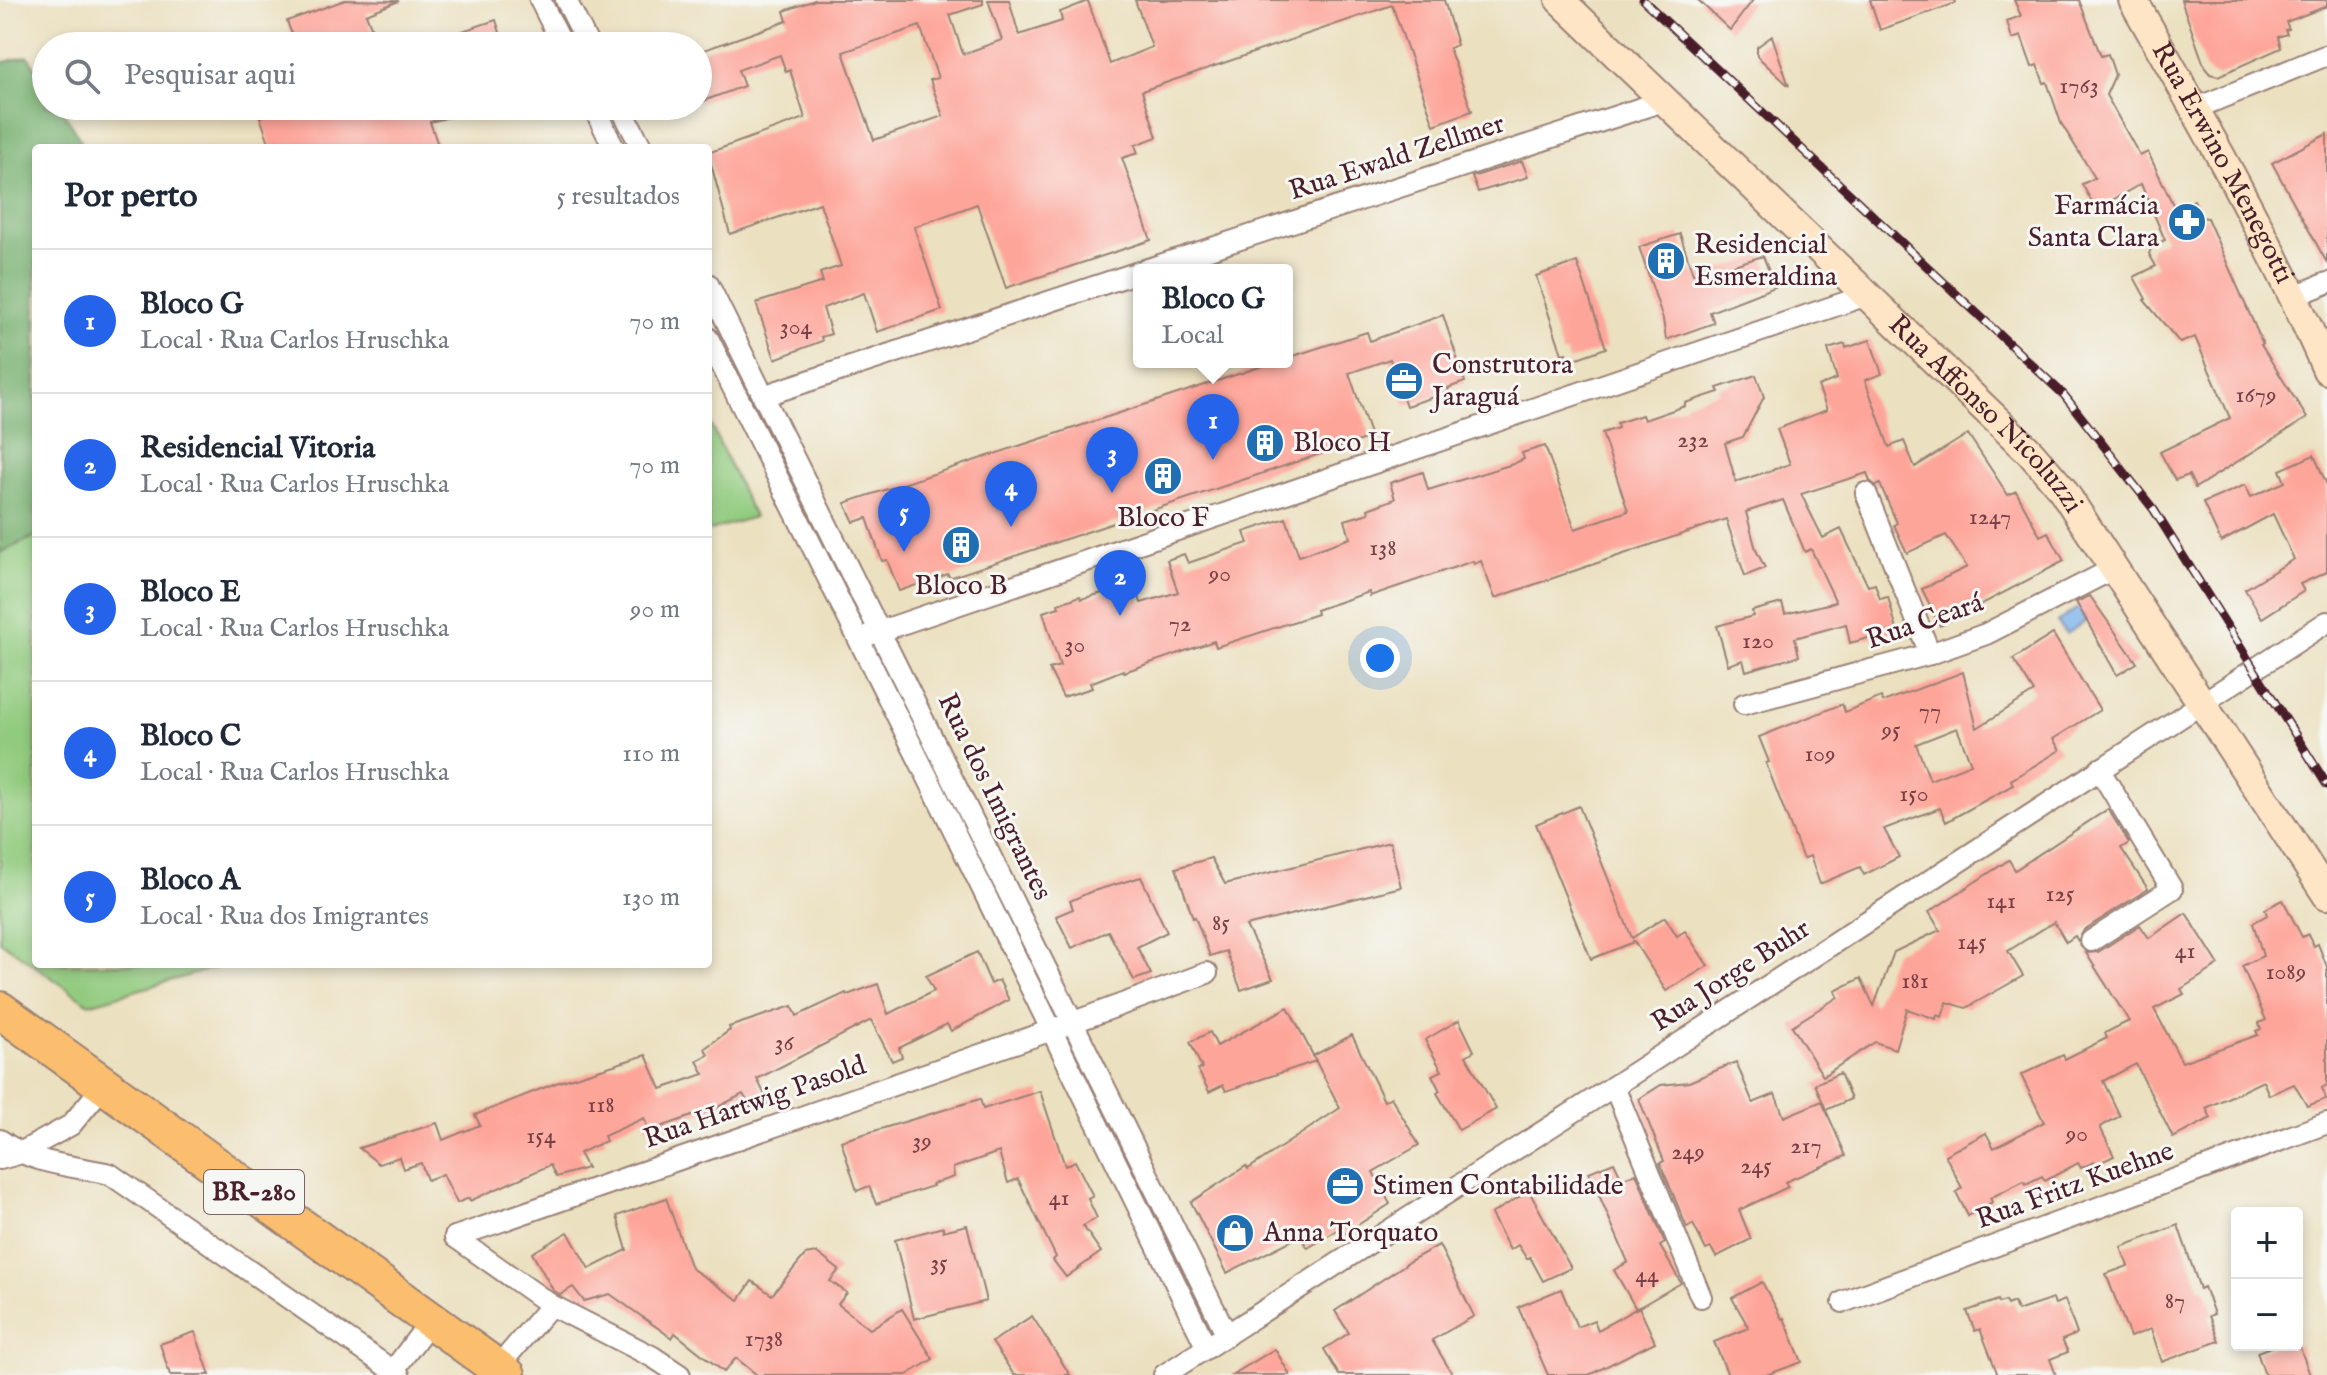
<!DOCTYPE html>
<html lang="pt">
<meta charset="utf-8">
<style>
body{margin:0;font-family:"IM FELL English",serif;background:#f6f6f7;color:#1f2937}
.controls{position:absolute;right:24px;bottom:24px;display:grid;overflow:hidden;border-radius:8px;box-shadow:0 4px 12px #0003}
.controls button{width:72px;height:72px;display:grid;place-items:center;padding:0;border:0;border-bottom:2px solid #e0e1e3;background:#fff;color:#1f2937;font:40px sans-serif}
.you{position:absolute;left:1380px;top:658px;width:28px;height:28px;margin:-20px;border:6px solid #fff;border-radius:50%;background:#1a73e8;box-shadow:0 0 0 12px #1a73e833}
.badge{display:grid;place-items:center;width:52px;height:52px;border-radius:50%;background:#2563eb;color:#fff;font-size:26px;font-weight:700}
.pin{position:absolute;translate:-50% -66px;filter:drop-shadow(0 2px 4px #0008)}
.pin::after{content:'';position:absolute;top:42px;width:28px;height:24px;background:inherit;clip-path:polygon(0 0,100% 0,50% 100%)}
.popup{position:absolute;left:1133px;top:264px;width:160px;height:104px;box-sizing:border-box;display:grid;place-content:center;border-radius:8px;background:#fff;filter:drop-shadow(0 2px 6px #0005);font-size:26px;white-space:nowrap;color:#747a83}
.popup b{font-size:30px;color:#1f2937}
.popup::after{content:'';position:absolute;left:50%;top:100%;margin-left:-16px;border:16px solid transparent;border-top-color:#fff}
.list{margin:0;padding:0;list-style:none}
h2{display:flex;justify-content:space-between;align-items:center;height:104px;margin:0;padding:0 32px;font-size:34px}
h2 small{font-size:26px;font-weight:400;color:#747a83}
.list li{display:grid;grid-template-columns:52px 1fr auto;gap:24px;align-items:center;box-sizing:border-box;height:144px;padding:0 32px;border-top:2px solid #e0e1e3}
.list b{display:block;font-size:30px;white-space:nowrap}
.list p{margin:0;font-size:26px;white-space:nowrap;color:#747a83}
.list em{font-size:26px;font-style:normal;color:#747a83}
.icon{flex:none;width:44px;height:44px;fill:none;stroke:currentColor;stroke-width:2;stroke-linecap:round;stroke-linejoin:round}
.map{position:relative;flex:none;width:2327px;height:1375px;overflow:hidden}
.search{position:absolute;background:#fff;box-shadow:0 4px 12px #0003;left:32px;top:32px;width:680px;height:88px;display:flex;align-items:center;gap:20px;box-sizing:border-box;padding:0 28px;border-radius:44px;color:#747a83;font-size:30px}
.panel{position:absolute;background:#fff;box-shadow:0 4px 12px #0003;left:32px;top:144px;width:680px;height:824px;border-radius:8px}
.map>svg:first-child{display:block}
.green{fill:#91cb7e;stroke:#6e7554;stroke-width:2}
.forest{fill:#74af6d;stroke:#5f674c;stroke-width:2}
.water{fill:#7cb2eb;stroke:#63688b;stroke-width:2}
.building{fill:#fea59a;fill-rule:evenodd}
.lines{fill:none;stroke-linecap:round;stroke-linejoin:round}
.street-casing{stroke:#9a8075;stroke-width:24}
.secondary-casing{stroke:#9a8075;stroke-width:32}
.highway-casing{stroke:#9a8075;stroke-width:40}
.street{stroke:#fff;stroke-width:20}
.secondary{stroke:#fde5c5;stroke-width:28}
.highway{stroke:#fabe6e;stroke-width:36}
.rail-casing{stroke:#4a1f2b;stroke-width:9}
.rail{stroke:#f6f6f2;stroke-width:6;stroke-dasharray:18;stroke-linecap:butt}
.labels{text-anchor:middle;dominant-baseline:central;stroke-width:6;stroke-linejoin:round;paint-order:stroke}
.number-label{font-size:24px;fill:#774047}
.shield{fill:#f6f6f2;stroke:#7e6067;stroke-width:2}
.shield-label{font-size:26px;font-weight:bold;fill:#4a1f2b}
.street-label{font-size:28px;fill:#4a1f2b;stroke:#f6f6f2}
.poi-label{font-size:28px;fill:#4a1f2b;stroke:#f6f6f2;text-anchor:start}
</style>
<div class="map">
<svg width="2327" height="1375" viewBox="0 0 2327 1375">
<rect width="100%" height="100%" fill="#f6f6f2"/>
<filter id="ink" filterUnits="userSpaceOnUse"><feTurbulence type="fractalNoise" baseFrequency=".0125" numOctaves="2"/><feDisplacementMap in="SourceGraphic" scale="16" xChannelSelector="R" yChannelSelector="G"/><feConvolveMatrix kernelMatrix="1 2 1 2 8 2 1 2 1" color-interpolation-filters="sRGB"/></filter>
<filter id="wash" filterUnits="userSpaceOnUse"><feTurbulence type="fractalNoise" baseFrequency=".006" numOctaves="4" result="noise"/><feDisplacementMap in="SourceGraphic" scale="32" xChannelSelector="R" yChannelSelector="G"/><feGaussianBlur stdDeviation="1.8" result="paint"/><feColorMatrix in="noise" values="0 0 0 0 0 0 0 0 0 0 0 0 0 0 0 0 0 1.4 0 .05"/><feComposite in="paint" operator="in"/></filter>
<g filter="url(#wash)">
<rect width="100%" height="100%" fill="#ebe0bf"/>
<g class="green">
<polygon points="708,419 754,517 708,531"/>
<polygon points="36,536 36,964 229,964 89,1004 0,941 0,553"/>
</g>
<polygon class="forest" points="28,56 46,84 46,106 60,106 85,148 36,148 36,536 0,552 0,63"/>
<polygon class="water" points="2084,604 2089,611 2083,615 2086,621 2066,634 2057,622"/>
<g id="blocks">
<g class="building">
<polygon points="345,0 399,1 366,14 376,40 359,46 296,46 287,21"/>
<path d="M815,0H983V4L950,15L963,54L1002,40L988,0H1009L1019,35L1062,21L1060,12L1088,1L1110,64L1152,47L1135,0H1444L1457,45L1449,48L1472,111L1434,125L1392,5L1142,91L1157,137L1135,145L1138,153L1122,158L1151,240L1006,288L977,204L914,227L942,310L877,332L864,293L823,308L831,334L821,337L822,341L775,359L756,303L823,282L820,273L841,266L820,203L730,234L708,153L805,118L790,70L786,72L780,55L738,70L744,86L698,103V52L787,21L784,11ZM920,26L938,78L930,80L943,116L874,140L843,52Z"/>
<polygon points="1698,0 1753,0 1730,30"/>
<polygon points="1870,0 1955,0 1956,3 1880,30"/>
<polygon points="2014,0 2079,0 2101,56 2108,54 2115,75 2106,95 2140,156 2148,152 2175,209 2194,200 2201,217 2207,218 2263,344 2261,345 2307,418 2195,488 2189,475 2175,480 2160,452 2230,418 2195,337 2180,343 2144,300 2146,299 2134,277 2156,266 2149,254 2152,246 2165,240 2141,184 2096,209 2082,184 2095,178 2061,123 2047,82 2044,83 2037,65 2032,67 2021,36 2012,39 2007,21 2021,16"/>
<polygon points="2181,0 2327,0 2327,6 2286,22 2289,29 2285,30 2287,34 2278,37 2281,48 2218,76 2210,74 2205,68"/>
<polygon points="496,20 502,39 483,46 468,46 462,31"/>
<polygon points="1772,36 1789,86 1757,56 1757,47"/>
<polygon points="293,106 464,106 465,113 430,122 439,148 271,148 260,117"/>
<polygon points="2327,134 2327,263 2272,163"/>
<polygon points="1522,161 1528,177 1478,192 1472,177"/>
<polygon points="1680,234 1693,274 1697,273 1698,276 1763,256 1775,287 1710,312 1714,323 1666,340 1663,319 1639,247"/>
<polygon points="1577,262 1606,348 1569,361 1566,353 1562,354 1536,276"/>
<polygon points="1443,315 1465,382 1448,388 1449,392 1406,406 1390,359 1349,373 1371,437 949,578 948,574 899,591 887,560 882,561 867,518 854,522 845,503 1275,362 1287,362 1287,358 1367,332 1370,341"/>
<polygon points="1870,340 1882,374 1865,380 1889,447 1904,441 1915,467 1968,434 2008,495 2016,491 2040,536 2048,532 2064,561 1940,626 1922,589 1967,567 1946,535 1907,553 1894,525 1897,523 1880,484 1876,486 1870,481 1867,473 1801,494 1823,538 1841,529 1868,586 1875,584 1880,599 1888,597 1897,630 1850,643 1846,624 1795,638 1799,656 1746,671 1743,660 1728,665 1717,626 1753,616 1752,611 1782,603 1785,614 1836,602 1811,549 1805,552 1783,500 1746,512 1756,550 1765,568 1745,576 1726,519 1495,598 1481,561 1474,564 1473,561 1370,596 1369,592 1316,610 1317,614 1216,647 1214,641 1124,672 1123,670 1090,683 1092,688 1063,697 1049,669 1060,666 1043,612 1059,607 1058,604 1080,596 1081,599 1135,584 1141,603 1178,592 1167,560 1184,554 1188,563 1248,543 1244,532 1286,518 1299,556 1350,538 1345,520 1369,513 1368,509 1395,499 1390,483 1423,472 1428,490 1513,464 1524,459 1522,453 1545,446 1575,529 1628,511 1602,433 1618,428 1617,423 1642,415 1644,420 1685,406 1685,403 1719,392 1717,388 1756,375 1764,397 1743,437 1725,443 1736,482 1790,464 1777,429 1827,410 1818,386 1837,379 1828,349 1845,344 1846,348"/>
<polygon points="2314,455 2327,485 2327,572 2300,584 2304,591 2262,618 2245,589 2294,559 2273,514 2221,542 2203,503 2245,485 2251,497 2285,482 2280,470"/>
<polygon points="2090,596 2137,663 2117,675 2076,602"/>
<path d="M2053,634L2100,710L2053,739L2060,750L2011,780L2013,785L1946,822L1940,808L1884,829L1899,857L1864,875L1860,867L1820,884L1810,856L1803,859L1766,763L1769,762L1759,737L1842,704L1845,712L1881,697L1883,702L1963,672L1977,728L2034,692L2013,659ZM1957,728L1971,764L1930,780L1916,744Z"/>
<polygon points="1579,806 1632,938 1665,917 1677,936 1685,931 1708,966 1666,991 1633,940 1634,942 1591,959 1536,824"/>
<polygon points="2108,809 2129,843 2121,848 2148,889 2084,930 2078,941 2075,936 2066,942 2054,922 2008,951 2023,976 1966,1008 1947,1002 1942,1017 1937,1015 1936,1019 1907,1009 1895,1049 1875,1042 1823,1076 1792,1026 1838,997 1835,991 1861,978 1874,1006 1894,952 1940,930 1929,912 2009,860 2015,870"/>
<polygon points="1390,842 1401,887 1246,926 1273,979 1241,990 1226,951 1210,956 1195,917 1193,918 1176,868 1211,858 1225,884"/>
<polygon points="1141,877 1167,932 1137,947 1151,974 1134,980 1108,931 1072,948 1056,916 1073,909 1070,901 1090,892"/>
<polygon points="2283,900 2302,937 2308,934 2314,946 2318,944 2327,967 2327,1085 2322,1088 2326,1099 2307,1106 2294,1084 2269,1095 2263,1081 2206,1108 2211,1118 2173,1138 2136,1064 2103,1081 2120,1116 2100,1127 2114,1156 2095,1165 2094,1162 2081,1168 2078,1163 2045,1181 2042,1176 2026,1184 2024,1181 1990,1198 1992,1202 1968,1216 1956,1192 1962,1188 1945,1155 1986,1133 1994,1148 2044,1122 2021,1075 2063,1055 2065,1059 2107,1038 2105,1033 2129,1021 2086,953 2098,952 2140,925 2149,938 2186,913 2219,965 2181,989 2184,994 2154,1009 2182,1062 2258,1035 2256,1031 2261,1029 2259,1023 2266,1020 2242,966 2263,956 2253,923 2267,915 2265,909"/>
<polygon points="977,952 991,984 999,980 1009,1000 987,1012 951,1031 947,1024 899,1048 902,1057 892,1061 871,1020 757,1079 769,1103 753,1111 743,1094 718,1107 649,1131 644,1118 604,1136 606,1141 579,1153 587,1168 556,1177 550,1165 470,1201 469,1198 457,1203 443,1174 427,1180 421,1163 403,1169 399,1157 379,1164 359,1148 437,1123 443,1140 480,1125 475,1115 556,1083 646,1055 661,1089 704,1074 697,1061 708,1055 705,1048 730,1030 729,1027 792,1006 797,1016 846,993 847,995 878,984 888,1014 934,991 926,976"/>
<polygon points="1288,1007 1316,1061 1226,1091 1223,1085 1209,1092 1198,1070 1202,1068 1190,1042 1210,1032 1217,1046"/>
<polygon points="1459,1020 1474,1051 1466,1056 1496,1109 1459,1130 1437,1093 1440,1091 1432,1075 1442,1071 1425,1040"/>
<polygon points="1352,1035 1384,1101 1391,1097 1419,1145 1373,1172 1390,1204 1344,1234 1341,1228 1308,1248 1300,1236 1227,1273 1191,1202 1246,1166 1248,1169 1340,1108 1313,1056"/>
<polygon points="1736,1062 1753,1103 1775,1094 1784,1117 1822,1101 1846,1156 1785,1182 1788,1187 1739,1210 1751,1239 1716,1257 1711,1248 1706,1250 1693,1224 1687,1228 1660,1163 1664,1161 1639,1099 1661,1085 1689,1082"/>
<polygon points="1840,1073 1851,1099 1826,1110 1815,1084"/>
<polygon points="1040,1091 1065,1166 1075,1161 1093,1196 1088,1199 1097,1218 1083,1226 1101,1252 1066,1277 1053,1260 1056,1257 1018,1179 1008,1183 999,1152 953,1168 954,1177 932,1184 933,1186 876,1204 869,1186 857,1191 841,1141 980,1099 983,1109"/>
<polygon points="1614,1162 1622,1179 1636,1173 1665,1243 1660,1246 1681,1283 1636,1309 1614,1270 1628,1262 1589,1172"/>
<polygon points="1529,1191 1571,1268 1543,1281 1530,1257 1527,1259 1518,1245 1510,1250 1491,1214"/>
<polygon points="666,1198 691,1268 739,1300 752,1281 772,1295 805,1255 817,1253 839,1270 830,1281 847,1293 838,1304 870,1329 902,1309 933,1359 907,1375 757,1375 736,1358 724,1372 675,1333 672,1338 610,1294 584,1301 573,1287 560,1295 553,1290 532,1253 568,1232 589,1269 627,1250 617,1216"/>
<polygon points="967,1225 986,1301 914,1319 895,1240 943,1227 943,1231"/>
<polygon points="2178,1225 2200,1289 2204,1287 2214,1314 2209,1316 2219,1341 2162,1362 2151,1329 2130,1337 2106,1274 2128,1266 2121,1247"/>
<polygon points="1439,1245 1474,1316 1432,1340 1453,1375 1339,1375 1324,1349 1349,1333 1335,1311 1406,1264 1406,1263"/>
<polygon points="1762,1282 1782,1319 1784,1318 1802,1362 1766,1375 1728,1375 1714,1342 1749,1328 1732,1298"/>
<polygon points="1561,1289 1577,1327 1594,1320 1598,1330 1639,1307 1655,1342 1589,1375 1548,1375 1518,1307"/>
<polygon points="2053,1299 2055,1304 2065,1300 2077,1334 2062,1340 2068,1352 2050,1359 2056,1375 1998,1375 1980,1329 1975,1331 1967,1311 1998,1300 1999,1303 2005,1301 2007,1305 2014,1302 2017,1311"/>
<polygon points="1032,1316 1070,1375 1014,1375 992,1342"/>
<polygon points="195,1332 210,1375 170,1375 160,1344"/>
<polygon points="2276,1345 2299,1345 2310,1375 2265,1375 2257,1352"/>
<polygon points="1275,1349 1290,1375 1232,1375"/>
</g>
</g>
</g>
<g filter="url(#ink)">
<use href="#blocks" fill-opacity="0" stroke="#9a8075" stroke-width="2"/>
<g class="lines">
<g class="street-casing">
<g id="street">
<polyline points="540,0 563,46"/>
<polyline points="566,0 589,46"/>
<polyline points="593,106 614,148"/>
<polyline points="620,106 642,148"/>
<polyline points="2194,109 2327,55"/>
<polyline points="1145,270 1666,100"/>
<polyline points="708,284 1227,1335"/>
<polyline points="2294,296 2327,283"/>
<polyline points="708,338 933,788 1207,1348"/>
<polyline points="763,396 1139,272"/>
<polyline points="1866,493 1930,654"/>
<polyline points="869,635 1867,295"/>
<polyline points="1744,704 1930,654 1986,634 2115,568"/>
<polyline points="2091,941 2172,889 2099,769"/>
<polyline points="1614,1086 1701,1297"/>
<path d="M0,1140C34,1165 71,1165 110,1174L399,1375"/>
<polyline points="0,1159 18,1154 71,1125 104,1085"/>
<polyline points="455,1237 1052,1030 1207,973"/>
<polyline points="455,1237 551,1305 653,1357 680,1375"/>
<polyline points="1843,1302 2327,1123"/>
<polyline points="497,1368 551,1305"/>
<polyline points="393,1371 431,1320"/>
<polyline points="1164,1375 1614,1086 2327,622"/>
</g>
</g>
<g class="secondary-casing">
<g id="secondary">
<path id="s1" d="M1560,0L2030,452L2062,489L2327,895"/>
<path id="s2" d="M2133,0C2202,121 2271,242 2327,370"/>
</g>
</g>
<g class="highway-casing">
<polyline id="highway" points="0,1010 507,1375"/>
</g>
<use href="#street" class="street"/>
<use href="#secondary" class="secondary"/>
<use href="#highway" class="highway"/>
<g class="rail-casing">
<polyline id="rail" points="1643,0 2064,395 2154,510 2327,785"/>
</g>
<use href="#rail" class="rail"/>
</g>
</g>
<defs>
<g id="pharmacy-disc" transform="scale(2)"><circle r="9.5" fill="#1f6fb2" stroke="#f6f6f2"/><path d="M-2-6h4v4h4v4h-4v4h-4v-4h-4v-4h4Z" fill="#fff"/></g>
<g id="building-disc" transform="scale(2)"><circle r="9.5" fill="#1f6fb2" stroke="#f6f6f2"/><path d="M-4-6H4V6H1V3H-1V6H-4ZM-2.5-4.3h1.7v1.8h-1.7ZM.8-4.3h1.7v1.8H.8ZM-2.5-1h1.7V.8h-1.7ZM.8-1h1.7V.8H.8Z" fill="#fff"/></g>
<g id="office-disc" transform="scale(2)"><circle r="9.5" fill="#1f6fb2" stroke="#f6f6f2"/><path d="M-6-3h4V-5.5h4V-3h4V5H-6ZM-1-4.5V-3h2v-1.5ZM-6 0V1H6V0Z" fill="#fff"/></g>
<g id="shop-disc" transform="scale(2)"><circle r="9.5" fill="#1f6fb2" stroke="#f6f6f2"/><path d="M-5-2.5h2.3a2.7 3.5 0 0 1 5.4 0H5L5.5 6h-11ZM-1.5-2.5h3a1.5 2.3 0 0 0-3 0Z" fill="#fff"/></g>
</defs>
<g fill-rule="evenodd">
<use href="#pharmacy-disc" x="2187" y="222"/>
<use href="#building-disc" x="1666" y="261"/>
<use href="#office-disc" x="1404" y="381"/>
<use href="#building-disc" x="1265" y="443"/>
<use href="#building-disc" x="1163" y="476"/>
<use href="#building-disc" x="961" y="545"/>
<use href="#office-disc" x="1345" y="1186"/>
<use href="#shop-disc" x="1235" y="1233"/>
</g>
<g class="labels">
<g class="number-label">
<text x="2079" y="86">1763</text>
<text x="796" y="327">304</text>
<text x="2256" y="395">1679</text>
<text x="1693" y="440">232</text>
<text x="1990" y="517">1247</text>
<text x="1383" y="548">138</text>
<text x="1220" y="574">90</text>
<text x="1180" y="624">72</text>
<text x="1758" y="641">120</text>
<text x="1075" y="645">30</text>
<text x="1930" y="711">77</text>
<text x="1891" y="730">95</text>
<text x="1820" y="754">109</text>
<text x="1914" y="794">150</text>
<text x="2060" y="894">125</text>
<text x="2001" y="901">141</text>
<text x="1221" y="923">85</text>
<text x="1972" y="942">145</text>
<text x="2185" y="951">41</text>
<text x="2286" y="972">1089</text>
<text x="1915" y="981">181</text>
<text x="784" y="1043">36</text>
<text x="601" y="1105">118</text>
<text x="2077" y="1134">90</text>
<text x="541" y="1136">154</text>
<text x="922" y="1141">39</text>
<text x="1806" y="1146">217</text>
<text x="1688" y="1152">249</text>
<text x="1756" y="1166">245</text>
<text x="1059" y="1198">41</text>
<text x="939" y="1263">35</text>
<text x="1647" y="1275">44</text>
<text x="2175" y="1301">87</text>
<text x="764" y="1339">1738</text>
</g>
<rect class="shield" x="204" y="1170" width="100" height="44" rx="6"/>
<g class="shield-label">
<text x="254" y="1192">BR-280</text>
</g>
<g class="street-label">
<text transform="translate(1397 158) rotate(-18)">Rua Ewald Zellmer</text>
<text stroke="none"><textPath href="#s2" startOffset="186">Rua Erwino Menegotti</textPath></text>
<text stroke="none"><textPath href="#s1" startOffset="594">Rua Affonso Nicoluzzi</textPath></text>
<text transform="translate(1925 622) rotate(-19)">Rua Ceará</text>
<text transform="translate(994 797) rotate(64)">Rua dos Imigrantes</text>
<text transform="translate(1731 976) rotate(-33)">Rua Jorge Buhr</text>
<text transform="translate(755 1103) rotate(-19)">Rua Hartwig Pasold</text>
<text transform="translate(2075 1186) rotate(-20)">Rua Fritz Kuehne</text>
</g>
<g class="poi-label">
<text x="2159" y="206" text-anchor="end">Farmácia<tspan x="2159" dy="32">Santa Clara</tspan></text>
<text x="1694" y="245">Residencial<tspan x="1694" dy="32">Esmeraldina</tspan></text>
<text x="1432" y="365">Construtora<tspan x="1432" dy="32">Jaraguá</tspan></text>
<text x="1293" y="443">Bloco H</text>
<text x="1163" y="518" text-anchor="middle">Bloco F</text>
<text x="961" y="586" text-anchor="middle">Bloco B</text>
<text x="1373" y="1186">Stimen Contabilidade</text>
<text x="1263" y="1233">Anna Torquato</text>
</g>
</g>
</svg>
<div class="controls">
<button>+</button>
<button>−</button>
</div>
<div class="you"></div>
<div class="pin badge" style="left:1213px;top:460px">1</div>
<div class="popup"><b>Bloco G</b>Local</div>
<div class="pin badge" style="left:1120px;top:616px">2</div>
<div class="pin badge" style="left:1112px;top:493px">3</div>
<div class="pin badge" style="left:1011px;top:527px">4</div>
<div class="pin badge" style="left:904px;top:552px">5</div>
<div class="search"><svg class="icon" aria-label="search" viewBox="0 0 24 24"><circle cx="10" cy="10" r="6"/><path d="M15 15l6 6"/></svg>Pesquisar aqui</div>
<section class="panel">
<h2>Por perto<small>5 resultados</small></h2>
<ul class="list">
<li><span class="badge">1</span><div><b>Bloco G</b><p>Local · Rua Carlos Hruschka</p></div><em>70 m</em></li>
<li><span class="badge">2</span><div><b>Residencial Vitoria</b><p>Local · Rua Carlos Hruschka</p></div><em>70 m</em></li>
<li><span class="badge">3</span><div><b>Bloco E</b><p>Local · Rua Carlos Hruschka</p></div><em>90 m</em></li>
<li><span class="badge">4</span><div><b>Bloco C</b><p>Local · Rua Carlos Hruschka</p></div><em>110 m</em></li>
<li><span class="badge">5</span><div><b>Bloco A</b><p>Local · Rua dos Imigrantes</p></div><em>130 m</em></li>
</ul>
</section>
</div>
